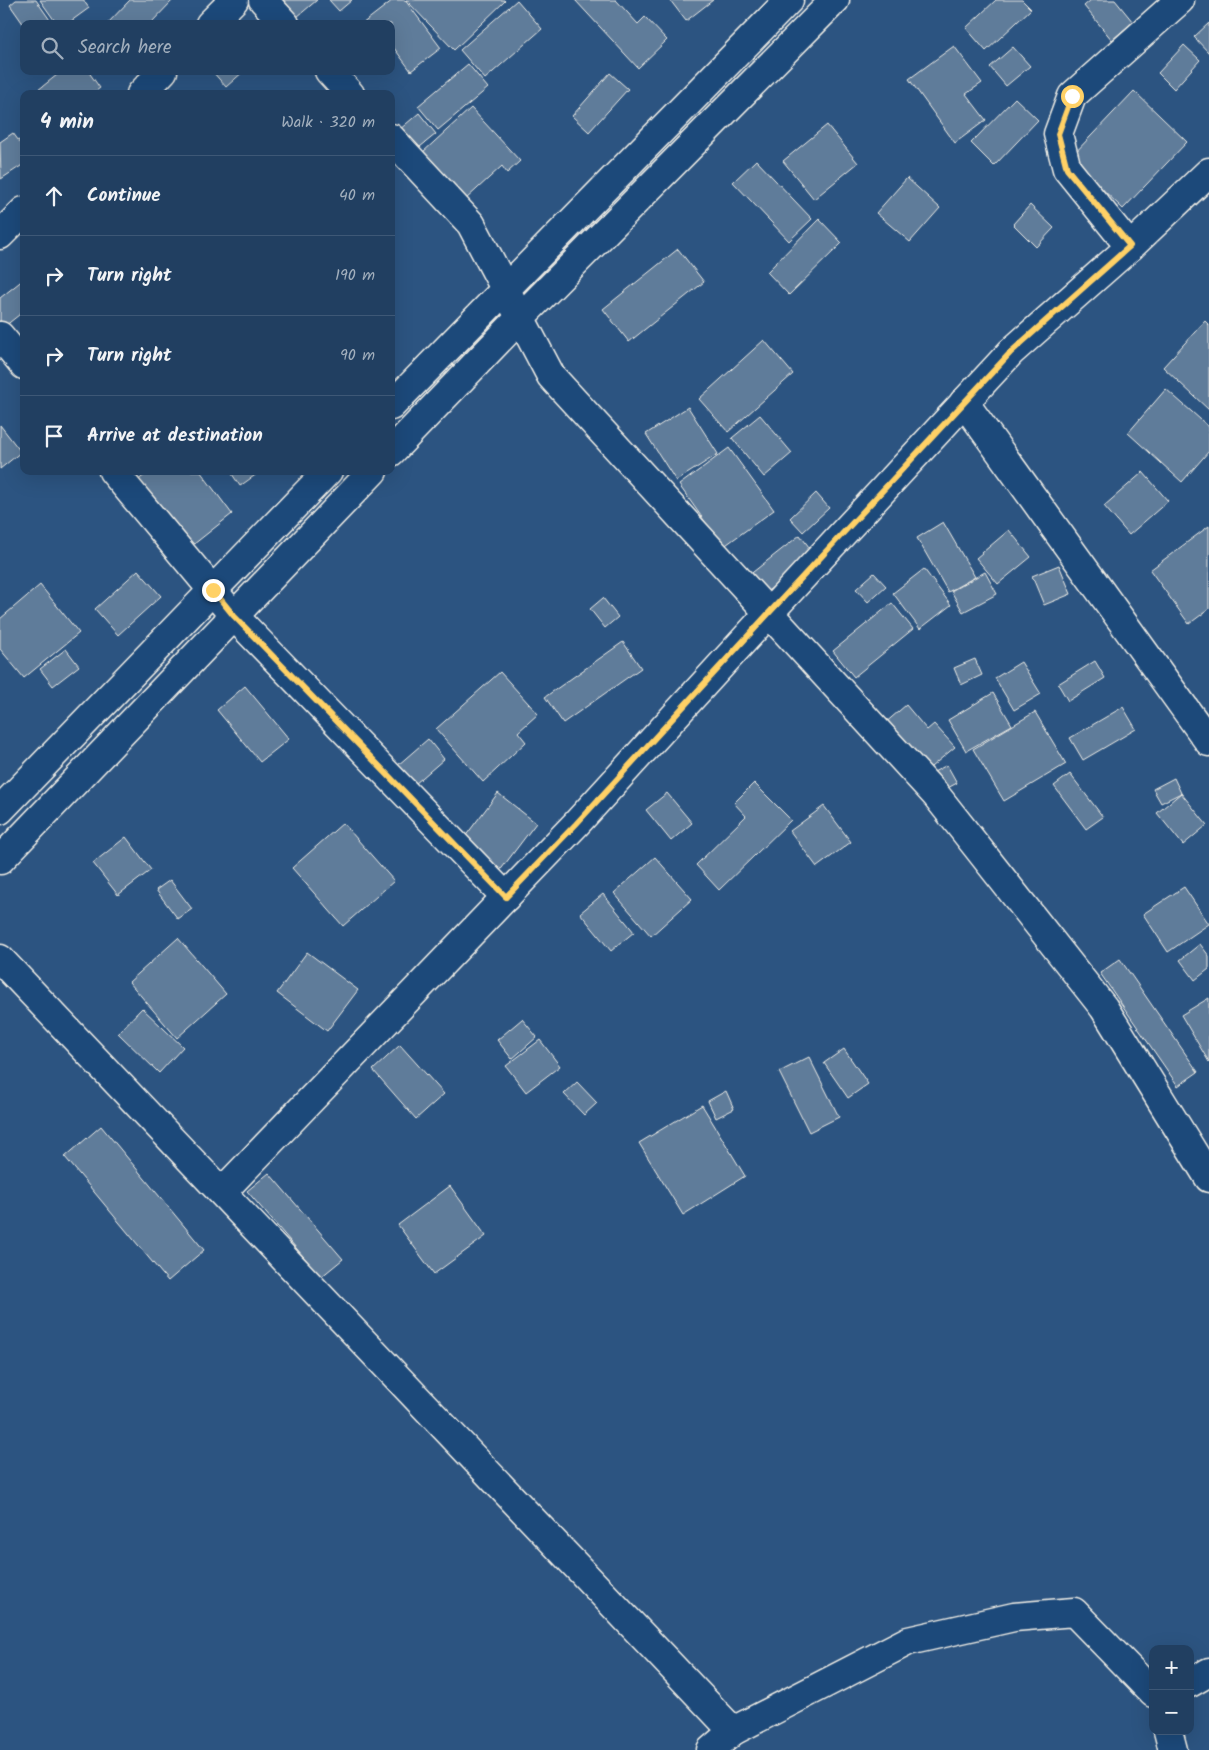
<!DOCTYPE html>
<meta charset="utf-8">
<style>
body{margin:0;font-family:Kalam,sans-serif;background:#294667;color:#f1f3f6}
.controls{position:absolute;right:15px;bottom:15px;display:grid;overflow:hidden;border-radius:10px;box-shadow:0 5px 20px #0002}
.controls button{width:45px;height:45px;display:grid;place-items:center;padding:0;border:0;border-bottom:1px solid #3e5876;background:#213f61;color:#f1f3f6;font:25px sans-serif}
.stop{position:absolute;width:15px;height:15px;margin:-11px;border:4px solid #ffd166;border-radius:50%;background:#fff}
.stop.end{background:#ffd166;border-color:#fff;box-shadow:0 1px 5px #0008}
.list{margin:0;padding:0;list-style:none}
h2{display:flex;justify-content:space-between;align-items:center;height:65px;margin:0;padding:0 20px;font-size:21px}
h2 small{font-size:16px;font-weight:400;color:#a2afbd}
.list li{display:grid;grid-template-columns:32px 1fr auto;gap:15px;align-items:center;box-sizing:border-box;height:80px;padding:0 20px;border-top:1px solid #3e5876}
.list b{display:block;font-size:19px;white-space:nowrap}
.list em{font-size:16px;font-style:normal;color:#a2afbd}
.icon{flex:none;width:28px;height:28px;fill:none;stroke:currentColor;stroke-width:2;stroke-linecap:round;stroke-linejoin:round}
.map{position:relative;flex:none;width:1209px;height:1750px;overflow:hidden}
.search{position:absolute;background:#213f61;box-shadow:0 5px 20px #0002;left:20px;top:20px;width:375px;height:55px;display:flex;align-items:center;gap:12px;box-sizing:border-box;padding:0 18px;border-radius:10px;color:#a2afbd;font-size:19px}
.panel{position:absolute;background:#213f61;box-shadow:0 5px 20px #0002;left:20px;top:90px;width:375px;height:385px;border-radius:10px}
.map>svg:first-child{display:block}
.building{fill:#5e7b9a;stroke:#f4f1e8}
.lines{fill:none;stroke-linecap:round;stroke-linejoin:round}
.street-casing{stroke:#f4f1e8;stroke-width:31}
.secondary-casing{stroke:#f4f1e8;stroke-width:31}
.street{stroke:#1f4a7a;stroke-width:28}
.secondary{stroke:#1f4a7a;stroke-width:28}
.route{stroke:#ffd166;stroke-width:6}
</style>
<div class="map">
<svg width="1209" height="1750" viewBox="0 0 1209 1750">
<rect width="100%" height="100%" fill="#2c5481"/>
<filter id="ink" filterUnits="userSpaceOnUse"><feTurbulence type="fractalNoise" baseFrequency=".02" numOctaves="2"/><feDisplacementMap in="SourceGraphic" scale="10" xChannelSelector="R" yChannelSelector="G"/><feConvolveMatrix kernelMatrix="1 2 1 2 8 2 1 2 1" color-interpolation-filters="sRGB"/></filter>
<g filter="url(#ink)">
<g class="building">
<polygon points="16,0 36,0 52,23 24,24 24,25 10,5"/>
<polygon points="40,0 83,0 89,8 67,24 57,24"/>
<polygon points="130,0 173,0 150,24 107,24"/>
<polygon points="283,0 317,0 297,17"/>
<polygon points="329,0 352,0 339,11"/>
<polygon points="393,0 405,0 441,48 411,71 391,44 391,24 362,24"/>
<polygon points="406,0 504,0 505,1 454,50"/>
<polygon points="517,0 542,29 485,79 460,50"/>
<polygon points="575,0 616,0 638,24 645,17 667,40 638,68"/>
<polygon points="670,0 713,0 686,21"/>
<polygon points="996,0 1022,0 1031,9 986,51 966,28"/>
<polygon points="1091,0 1115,0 1133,22 1112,40 1084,6"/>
<polygon points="1209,23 1209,53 1194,37"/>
<polygon points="1184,45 1200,60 1174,89 1158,73"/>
<polygon points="954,46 982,83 966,94 986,120 955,143 909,79"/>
<polygon points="1013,47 1030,66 1006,86 990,67"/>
<polygon points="468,64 488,88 438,130 418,106"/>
<polygon points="62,71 88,71 100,88 92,94 33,94"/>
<polygon points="212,71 244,71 226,87"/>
<polygon points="610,73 628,89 589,132 572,116"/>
<polygon points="1134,91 1187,142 1123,209 1070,158"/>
<polygon points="1015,98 1038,120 994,166 971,143"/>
<polygon points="471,108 520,161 507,173 502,166 465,200 422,153"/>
<polygon points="419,113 436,134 415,151 399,130"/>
<polygon points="827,125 858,163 814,199 783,161"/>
<polygon points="13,133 24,148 24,164 1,179 0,142"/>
<polygon points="756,160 812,219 789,241 733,182"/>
<polygon points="907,178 940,208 910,242 876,213"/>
<polygon points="1030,205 1054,228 1036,247 1013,224"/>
<polygon points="819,219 842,243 789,295 767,272"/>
<polygon points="678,249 704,282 629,342 603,309"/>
<polygon points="24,279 24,311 0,330 0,298"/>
<polygon points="1205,321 1209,325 1209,410 1163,367"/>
<polygon points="764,340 793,374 728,432 699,399"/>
<polygon points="1166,389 1209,427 1209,451 1182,482 1128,433"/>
<polygon points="688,407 718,454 676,481 646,434"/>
<polygon points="760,415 792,453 764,477 732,438"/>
<polygon points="0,425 21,452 0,469"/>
<polygon points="729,448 774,510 723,547 679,485"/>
<polygon points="150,471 179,471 181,473 183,471 200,471 232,514 189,548 137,481"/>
<polygon points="230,471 261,471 240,486"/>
<polygon points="1143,472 1168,501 1129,535 1104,506"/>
<polygon points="816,493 829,508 803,532 790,518"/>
<polygon points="943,522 975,577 948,592 917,538"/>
<polygon points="1209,526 1209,609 1189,624 1150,570"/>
<polygon points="1009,530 1031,557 998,584 976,558"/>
<polygon points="800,535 815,555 748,606 734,587"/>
<polygon points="1059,565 1071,594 1044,605 1032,576"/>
<polygon points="924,569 951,605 920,629 893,593"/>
<polygon points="138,570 161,596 118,635 95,609"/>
<polygon points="985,572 997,594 963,612 951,591"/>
<polygon points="874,573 886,586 868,602 856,589"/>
<polygon points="40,585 79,633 24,678 0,649 0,619"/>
<polygon points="603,598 618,617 605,628 590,609"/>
<polygon points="892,603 913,629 854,677 833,651"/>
<polygon points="623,642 641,668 563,723 545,697"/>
<polygon points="66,649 79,666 53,686 40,669"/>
<polygon points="975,659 982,675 961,685 954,668"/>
<polygon points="1095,661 1105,678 1068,701 1058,684"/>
<polygon points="1021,662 1041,694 1014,710 995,678"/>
<polygon points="500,672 538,714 518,732 526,742 483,782 436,729"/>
<polygon points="245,686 289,739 260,762 217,710"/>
<polygon points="993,693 1012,725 966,751 948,720"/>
<polygon points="906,705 927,730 934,724 955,747 925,772 884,724"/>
<polygon points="1123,707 1136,729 1083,760 1070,738"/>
<polygon points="1035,712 1066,764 1004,801 973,749"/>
<polygon points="428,739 444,759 415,784 398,765"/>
<polygon points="947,765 957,783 927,799 917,781"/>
<polygon points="1070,774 1103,817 1086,829 1054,786"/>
<polygon points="1174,778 1181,793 1161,803 1153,789"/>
<polygon points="754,783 791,820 719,890 696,865 746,816 734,803"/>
<polygon points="498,793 536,823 496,876 458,846"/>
<polygon points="667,793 692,823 671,841 646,810"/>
<polygon points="1181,793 1207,825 1183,845 1157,813"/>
<polygon points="824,806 851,842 817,867 790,831"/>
<polygon points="343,823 394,881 343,926 292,868"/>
<polygon points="126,837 151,870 118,895 93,863"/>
<polygon points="655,857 692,899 651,936 614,893"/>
<polygon points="170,880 192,909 178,919 156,890"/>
<polygon points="1184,887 1209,924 1168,952 1143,914"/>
<polygon points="603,894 634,932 611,951 580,913"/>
<polygon points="178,938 226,994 177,1038 129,982"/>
<polygon points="1200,944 1209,956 1209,969 1195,980 1180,960"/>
<polygon points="307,952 358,990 327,1031 277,993"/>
<polygon points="1120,959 1198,1072 1178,1086 1100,973"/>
<polygon points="1209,998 1209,1062 1181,1015"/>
<polygon points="142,1008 183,1047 159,1073 118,1033"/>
<polygon points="522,1019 537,1037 512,1059 497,1040"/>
<polygon points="540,1040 560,1066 526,1092 506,1066"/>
<polygon points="400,1045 444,1094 416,1119 373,1070"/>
<polygon points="844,1049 868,1084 848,1098 824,1063"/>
<polygon points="809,1057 839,1117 809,1132 779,1072"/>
<polygon points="577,1082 597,1103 584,1115 564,1094"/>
<polygon points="726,1091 734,1109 716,1118 708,1101"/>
<polygon points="702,1105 745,1176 683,1215 639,1143"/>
<polygon points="101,1126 204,1250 168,1281 65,1157"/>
<polygon points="269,1173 343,1259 321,1277 247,1191"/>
<polygon points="450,1186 486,1236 434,1274 398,1225"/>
</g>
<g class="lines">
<g class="street-casing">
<g id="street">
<polyline points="263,0 285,24"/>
<polyline points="210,24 234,0"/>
<polyline points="329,71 350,94"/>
<polyline points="141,94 163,71"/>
<polyline points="391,138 471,224 551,376 936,795 1104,1008 1209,1178"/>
<polyline points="0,235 24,211"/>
<polyline points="1130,247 1067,169 1058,134 1072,96 1180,0"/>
<polyline points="0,336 24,365"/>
<polyline points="964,402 1209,742"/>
<polyline points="113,471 234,616 506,897"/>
<polyline points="0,959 733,1731"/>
<polyline points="222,1192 576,824 768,614 1011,352 1130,247 1209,172"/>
<polyline points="1168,1731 1173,1750"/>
<polyline points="711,1750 733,1731 908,1641 1014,1617 1074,1612 1153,1693"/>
</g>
</g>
<g class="secondary-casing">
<g id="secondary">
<polyline points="391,406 789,0"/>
<polyline points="391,452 520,318 835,0"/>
<polyline points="0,810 328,471"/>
<polyline points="0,860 373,471"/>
<polyline points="1190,1683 1209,1672"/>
</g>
</g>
<use href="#street" class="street"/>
<use href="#secondary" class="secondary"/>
</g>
</g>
<g class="lines" filter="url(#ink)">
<polyline class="route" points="213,590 234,616 506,897 576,824 768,614 1011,352 1130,246 1067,169 1058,134 1072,96"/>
</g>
</svg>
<div class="controls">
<button>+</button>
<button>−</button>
</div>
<div class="stop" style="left:1072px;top:96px"></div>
<div class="stop end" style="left:213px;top:590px"></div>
<div class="search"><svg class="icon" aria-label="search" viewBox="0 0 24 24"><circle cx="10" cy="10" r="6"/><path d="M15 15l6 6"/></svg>Search here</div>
<section class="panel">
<h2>4 min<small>Walk · 320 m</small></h2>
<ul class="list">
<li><svg class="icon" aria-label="ahead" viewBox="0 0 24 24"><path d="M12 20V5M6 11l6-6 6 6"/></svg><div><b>Continue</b></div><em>40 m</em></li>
<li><svg class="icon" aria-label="right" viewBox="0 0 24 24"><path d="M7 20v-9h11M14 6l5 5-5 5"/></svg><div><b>Turn right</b></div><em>190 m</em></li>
<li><svg class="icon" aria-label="right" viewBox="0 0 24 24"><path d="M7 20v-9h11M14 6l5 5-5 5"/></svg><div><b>Turn right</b></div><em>90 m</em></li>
<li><svg class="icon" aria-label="arrive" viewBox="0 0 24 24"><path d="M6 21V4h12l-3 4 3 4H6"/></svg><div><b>Arrive at destination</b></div></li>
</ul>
</section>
</div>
